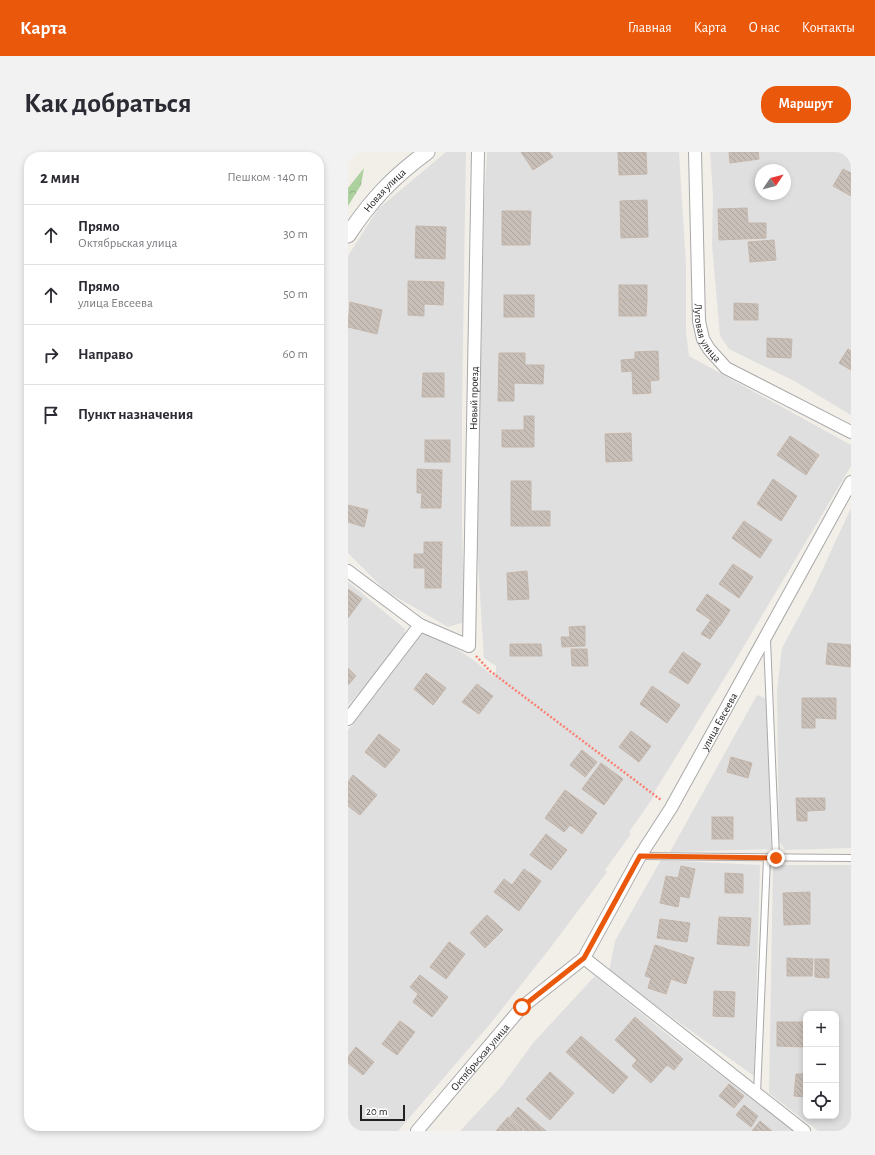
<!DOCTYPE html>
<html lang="ru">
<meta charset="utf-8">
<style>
body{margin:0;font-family:"Alegreya Sans",sans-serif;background:#f2f2f3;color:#2b2b33}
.controls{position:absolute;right:12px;bottom:12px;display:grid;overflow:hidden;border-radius:8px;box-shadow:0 2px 6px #0003}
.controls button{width:36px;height:36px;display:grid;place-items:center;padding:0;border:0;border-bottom:1px solid #e1e1e2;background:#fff;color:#2b2b33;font:20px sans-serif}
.compass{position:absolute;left:407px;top:12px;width:36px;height:36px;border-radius:50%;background:#fff;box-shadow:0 2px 6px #0003;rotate:55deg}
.scale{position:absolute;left:12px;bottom:10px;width:45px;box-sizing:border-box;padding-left:4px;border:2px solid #222;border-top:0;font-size:11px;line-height:14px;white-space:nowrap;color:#222;-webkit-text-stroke:3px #fff;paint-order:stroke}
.stop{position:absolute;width:12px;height:12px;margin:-9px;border:3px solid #ea580c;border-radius:50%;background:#fff}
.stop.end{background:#ea580c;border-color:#fff;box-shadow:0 1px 4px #0008}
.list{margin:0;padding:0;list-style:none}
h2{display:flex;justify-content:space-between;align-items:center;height:52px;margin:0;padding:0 16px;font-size:17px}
h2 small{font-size:13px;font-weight:400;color:#7c7c81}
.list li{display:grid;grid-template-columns:26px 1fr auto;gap:12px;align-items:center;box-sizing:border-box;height:60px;padding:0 16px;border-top:1px solid #e1e1e2}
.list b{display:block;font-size:15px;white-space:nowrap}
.list p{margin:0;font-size:13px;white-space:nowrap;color:#7c7c81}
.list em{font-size:13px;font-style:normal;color:#7c7c81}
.icon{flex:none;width:22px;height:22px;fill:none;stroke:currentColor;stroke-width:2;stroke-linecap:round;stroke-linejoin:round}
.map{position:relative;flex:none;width:503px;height:979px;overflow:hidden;border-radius:16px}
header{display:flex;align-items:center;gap:24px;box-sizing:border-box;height:56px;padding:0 20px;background:#ea580c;color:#fff}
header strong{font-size:19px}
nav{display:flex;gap:22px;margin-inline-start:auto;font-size:14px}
.intro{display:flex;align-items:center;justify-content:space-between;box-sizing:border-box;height:96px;padding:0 24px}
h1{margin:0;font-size:28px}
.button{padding:10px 18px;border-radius:16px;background:#ea580c;color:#fff;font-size:14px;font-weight:700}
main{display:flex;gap:24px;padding:0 24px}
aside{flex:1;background:#fff;border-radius:16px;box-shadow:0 2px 6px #0003}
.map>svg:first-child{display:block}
.residential{fill:#e0dfdf;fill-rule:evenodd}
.forest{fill:url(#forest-crowns)}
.building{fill:url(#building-back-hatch);stroke:#c4b6ab}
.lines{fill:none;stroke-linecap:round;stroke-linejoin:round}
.service-casing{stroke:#a9a9a9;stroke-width:8}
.minor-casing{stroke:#a9a9a9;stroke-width:14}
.tertiary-casing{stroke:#a9a9a9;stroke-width:17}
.path{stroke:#fa8072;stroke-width:2.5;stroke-dasharray:2 2;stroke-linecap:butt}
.service{stroke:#fff;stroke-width:6}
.minor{stroke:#fff;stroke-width:12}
.tertiary{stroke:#fff;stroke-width:15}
.route{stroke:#ea580c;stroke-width:5}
.labels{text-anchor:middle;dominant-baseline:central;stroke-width:3;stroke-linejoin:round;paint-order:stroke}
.street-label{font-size:11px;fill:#222;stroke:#fff}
</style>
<header>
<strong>Карта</strong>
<nav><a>Главная</a><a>Карта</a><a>О нас</a><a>Контакты</a></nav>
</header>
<div class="intro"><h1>Как добраться</h1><a class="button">Маршрут</a></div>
<main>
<aside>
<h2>2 мин<small>Пешком · 140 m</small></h2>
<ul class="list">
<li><svg class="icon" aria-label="ahead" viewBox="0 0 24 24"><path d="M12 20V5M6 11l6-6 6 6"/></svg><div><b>Прямо</b><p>Октябрьская улица</p></div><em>30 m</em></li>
<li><svg class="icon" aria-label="ahead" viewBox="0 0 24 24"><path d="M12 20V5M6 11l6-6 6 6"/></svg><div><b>Прямо</b><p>улица Евсеева</p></div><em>50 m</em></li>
<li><svg class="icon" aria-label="right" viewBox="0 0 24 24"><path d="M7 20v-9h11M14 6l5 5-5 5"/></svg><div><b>Направо</b></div><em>60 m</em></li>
<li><svg class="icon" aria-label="arrive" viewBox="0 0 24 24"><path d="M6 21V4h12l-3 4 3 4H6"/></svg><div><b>Пункт назначения</b></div></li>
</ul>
</aside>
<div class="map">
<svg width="503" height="979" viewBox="0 0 503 979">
<defs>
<pattern id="forest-crowns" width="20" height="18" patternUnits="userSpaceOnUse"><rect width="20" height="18" fill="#add19e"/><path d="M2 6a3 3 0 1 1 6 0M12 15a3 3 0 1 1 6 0" fill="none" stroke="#95b388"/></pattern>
<pattern id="building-back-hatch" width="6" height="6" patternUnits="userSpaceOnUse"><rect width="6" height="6" fill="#c7bfb8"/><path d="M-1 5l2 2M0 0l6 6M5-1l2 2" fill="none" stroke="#aba49e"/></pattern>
</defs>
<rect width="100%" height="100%" fill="#f2efe9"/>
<g class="residential">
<polygon points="98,0 118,0 114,254 114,377 117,470 100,475 38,439 0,401 0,104 30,57"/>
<polygon points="139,0 331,0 338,113 338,180 341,204 503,293 503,314 387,509 307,639 305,646 281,680 283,682 257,718 259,720 203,795 142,872 50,979 0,979 0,578 77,477 124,507 145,524 148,520 148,514 136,506 129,395 136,54"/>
<path d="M362,0H503V263L448,230L381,197L372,184L364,93L365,43ZM413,18H437V42H413Z"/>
<polygon points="503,356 503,696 437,698 431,689 429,539 434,496 465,438"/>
<polygon points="0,430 57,477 55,490 0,553"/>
<polygon points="409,543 419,547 423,697 322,700"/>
<polygon points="313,708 412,713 406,924 261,820 267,789"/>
<path d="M425,713H503V979H470L421,941ZM458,862H488V964H458Z"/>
<polygon points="247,824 324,886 447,979 112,979 153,935 185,891"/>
</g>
<polygon class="forest" points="16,16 13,33 0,54 0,36"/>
<g class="building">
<polygon points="173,0 201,0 205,5 185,18"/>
<polygon points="270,0 298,0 299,22 271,23"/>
<polygon points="381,0 410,0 411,7 382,11"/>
<polygon points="495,17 503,21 503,44 485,34"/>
<polygon points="299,48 300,85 273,86 272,49"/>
<polygon points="399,56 400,71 418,71 418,86 371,88 370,57"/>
<polygon points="154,59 183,59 182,93 154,93"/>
<polygon points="68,74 98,75 97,107 67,106"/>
<polygon points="426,88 428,108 402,110 400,90"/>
<polygon points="60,129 96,130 95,153 76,152 76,164 60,163"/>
<rect x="271" y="133" width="28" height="15"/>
<rect x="156" y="143" width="30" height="22"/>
<polygon points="271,148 299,148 298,164 271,164"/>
<polygon points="2,150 34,158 29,182 0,175"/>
<polygon points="386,151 410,152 410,168 386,168"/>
<polygon points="419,186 444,187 443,206 419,205"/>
<polygon points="500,197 503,199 503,218 491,211"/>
<polygon points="310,199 311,228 302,229 303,241 285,242 284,219 274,220 273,208 287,207 287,200"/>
<polygon points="151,201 177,201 177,213 196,213 195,232 166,231 166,249 150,249"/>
<polygon points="75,221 96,221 96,245 74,245"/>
<polygon points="176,264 186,264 186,295 154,295 154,278 176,278"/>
<polygon points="283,281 284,309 258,310 257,282"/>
<polygon points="442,284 471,303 458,323 429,303"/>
<rect x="77" y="288" width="25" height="22"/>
<polygon points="69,317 94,318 93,356 73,356 74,341 69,341"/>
<polygon points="425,327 449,344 433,369 409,352"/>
<polygon points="163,329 183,329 183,359 202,359 202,374 163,374"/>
<polygon points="0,353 20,358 16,375 0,370"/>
<polygon points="396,369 424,388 412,406 384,386"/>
<polygon points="76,390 94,390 93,436 77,436 77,416 66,416 66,402 76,402"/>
<polygon points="385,412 405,425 391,446 371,432"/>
<polygon points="179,419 181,447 160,448 159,421"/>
<polygon points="0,437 14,447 0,466"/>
<polygon points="359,442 382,458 372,474 348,458"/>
<polygon points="363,468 371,474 362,487 353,482"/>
<polygon points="237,474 237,494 214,495 213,485 222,485 221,475"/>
<polygon points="480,491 503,493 502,515 478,512"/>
<polygon points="162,492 193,492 194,504 162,504"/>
<polygon points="223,497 239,497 240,514 224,514"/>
<polygon points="335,500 353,512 340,532 321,520"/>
<polygon points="0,516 8,524 0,533"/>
<polygon points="78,521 98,536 85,553 66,537"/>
<polygon points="129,532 145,544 131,562 114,550"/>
<polygon points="304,534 332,553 319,571 292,552"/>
<polygon points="454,546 488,546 488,567 467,566 467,576 454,576"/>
<polygon points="283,579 303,594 291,610 271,595"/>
<polygon points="31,582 52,598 37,616 17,600"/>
<polygon points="234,598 249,610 237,625 222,613"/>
<polygon points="383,605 404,611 400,626 379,620"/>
<polygon points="253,611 275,627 256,653 234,637"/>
<polygon points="5,623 29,643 12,663 0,654 0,630"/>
<polygon points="217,638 249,661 234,682 222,673 216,680 197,666"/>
<polygon points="448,646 477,646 477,658 459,659 459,669 449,669"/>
<rect x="364" y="665" width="21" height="22"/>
<polygon points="198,682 219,698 203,718 182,703"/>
<polygon points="333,714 347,717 341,746 332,744 330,755 312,751 318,724 330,726"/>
<polygon points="176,717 193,729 171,759 146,740 156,727 164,733"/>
<polygon points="377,721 395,722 395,741 377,741"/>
<polygon points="462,740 462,772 436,773 435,741"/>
<polygon points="139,763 155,778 137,796 122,781"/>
<polygon points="371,765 403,766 401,794 369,792"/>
<polygon points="312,767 342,771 339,790 309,786"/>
<polygon points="101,790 117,802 98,827 82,815"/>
<polygon points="307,793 346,806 338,832 323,827 318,842 300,836 303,826 297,824"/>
<polygon points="439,806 465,807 464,824 439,824"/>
<polygon points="467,807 481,807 481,826 467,825"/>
<polygon points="72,823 100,845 84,865 65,850 70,842 62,835"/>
<polygon points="366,839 387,840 386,865 365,864"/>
<polygon points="287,865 335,907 326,918 319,913 303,931 284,914 289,908 267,888"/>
<polygon points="52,869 67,880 49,903 34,892"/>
<polygon points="429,870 458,870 458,895 429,894"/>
<polygon points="233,884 280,925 265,942 218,900"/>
<polygon points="8,895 26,910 15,923 0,911 0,905"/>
<polygon points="202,920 226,941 202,968 178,947"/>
<polygon points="448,922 458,922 458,945 446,944"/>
<polygon points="381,932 396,944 386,956 371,944"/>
<polygon points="396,953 410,964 403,975 388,963"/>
<polygon points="170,955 198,979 176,979 177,978 162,965"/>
<polygon points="160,965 175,978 174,979 148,979"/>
<polygon points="412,969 424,979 404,979"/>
</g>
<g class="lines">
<g class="service-casing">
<g id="service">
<polyline points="419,488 428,706"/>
<polyline points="292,704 503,706"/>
<polyline points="409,942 419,706"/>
</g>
</g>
<g class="minor-casing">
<g id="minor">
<path id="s1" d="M347,0L351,169L355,187L361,197L378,216L503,280"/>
<path id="s2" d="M0,419L72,473L121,494L130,0"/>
<polyline points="0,567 72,473"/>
<polyline points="236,806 456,979"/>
<path id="s3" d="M69,979L174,855L236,806L292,704L323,656L503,330"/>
</g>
</g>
<g class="tertiary-casing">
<g id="tertiary">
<path id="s4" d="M0,83C23,48 45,25 79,0"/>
</g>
</g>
<polyline class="path" points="128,504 142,519 313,648"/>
<use href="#service" class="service"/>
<use href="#minor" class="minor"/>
<use href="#tertiary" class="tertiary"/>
</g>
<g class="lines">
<polyline class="route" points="174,855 236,806 292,704 428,706"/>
</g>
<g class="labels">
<g class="street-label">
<text stroke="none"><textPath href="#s4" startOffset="58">Новая улица</textPath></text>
<text stroke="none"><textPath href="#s1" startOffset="183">Луговая улица</textPath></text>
<text stroke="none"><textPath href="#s2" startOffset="391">Новый проезд</textPath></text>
<text stroke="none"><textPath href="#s3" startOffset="514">улица Евсеева</textPath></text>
<text stroke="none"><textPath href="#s3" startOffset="97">Октябрьская улица</textPath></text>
</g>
</g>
</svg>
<div class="controls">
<button>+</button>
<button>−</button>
<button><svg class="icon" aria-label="locate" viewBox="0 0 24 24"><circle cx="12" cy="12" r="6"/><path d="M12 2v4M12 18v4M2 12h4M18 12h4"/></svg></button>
</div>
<svg class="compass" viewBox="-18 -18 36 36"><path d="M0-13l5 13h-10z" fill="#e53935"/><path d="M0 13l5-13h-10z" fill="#7c7c81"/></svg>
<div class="scale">20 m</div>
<div class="stop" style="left:174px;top:855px"></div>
<div class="stop end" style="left:428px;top:706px"></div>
</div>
</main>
